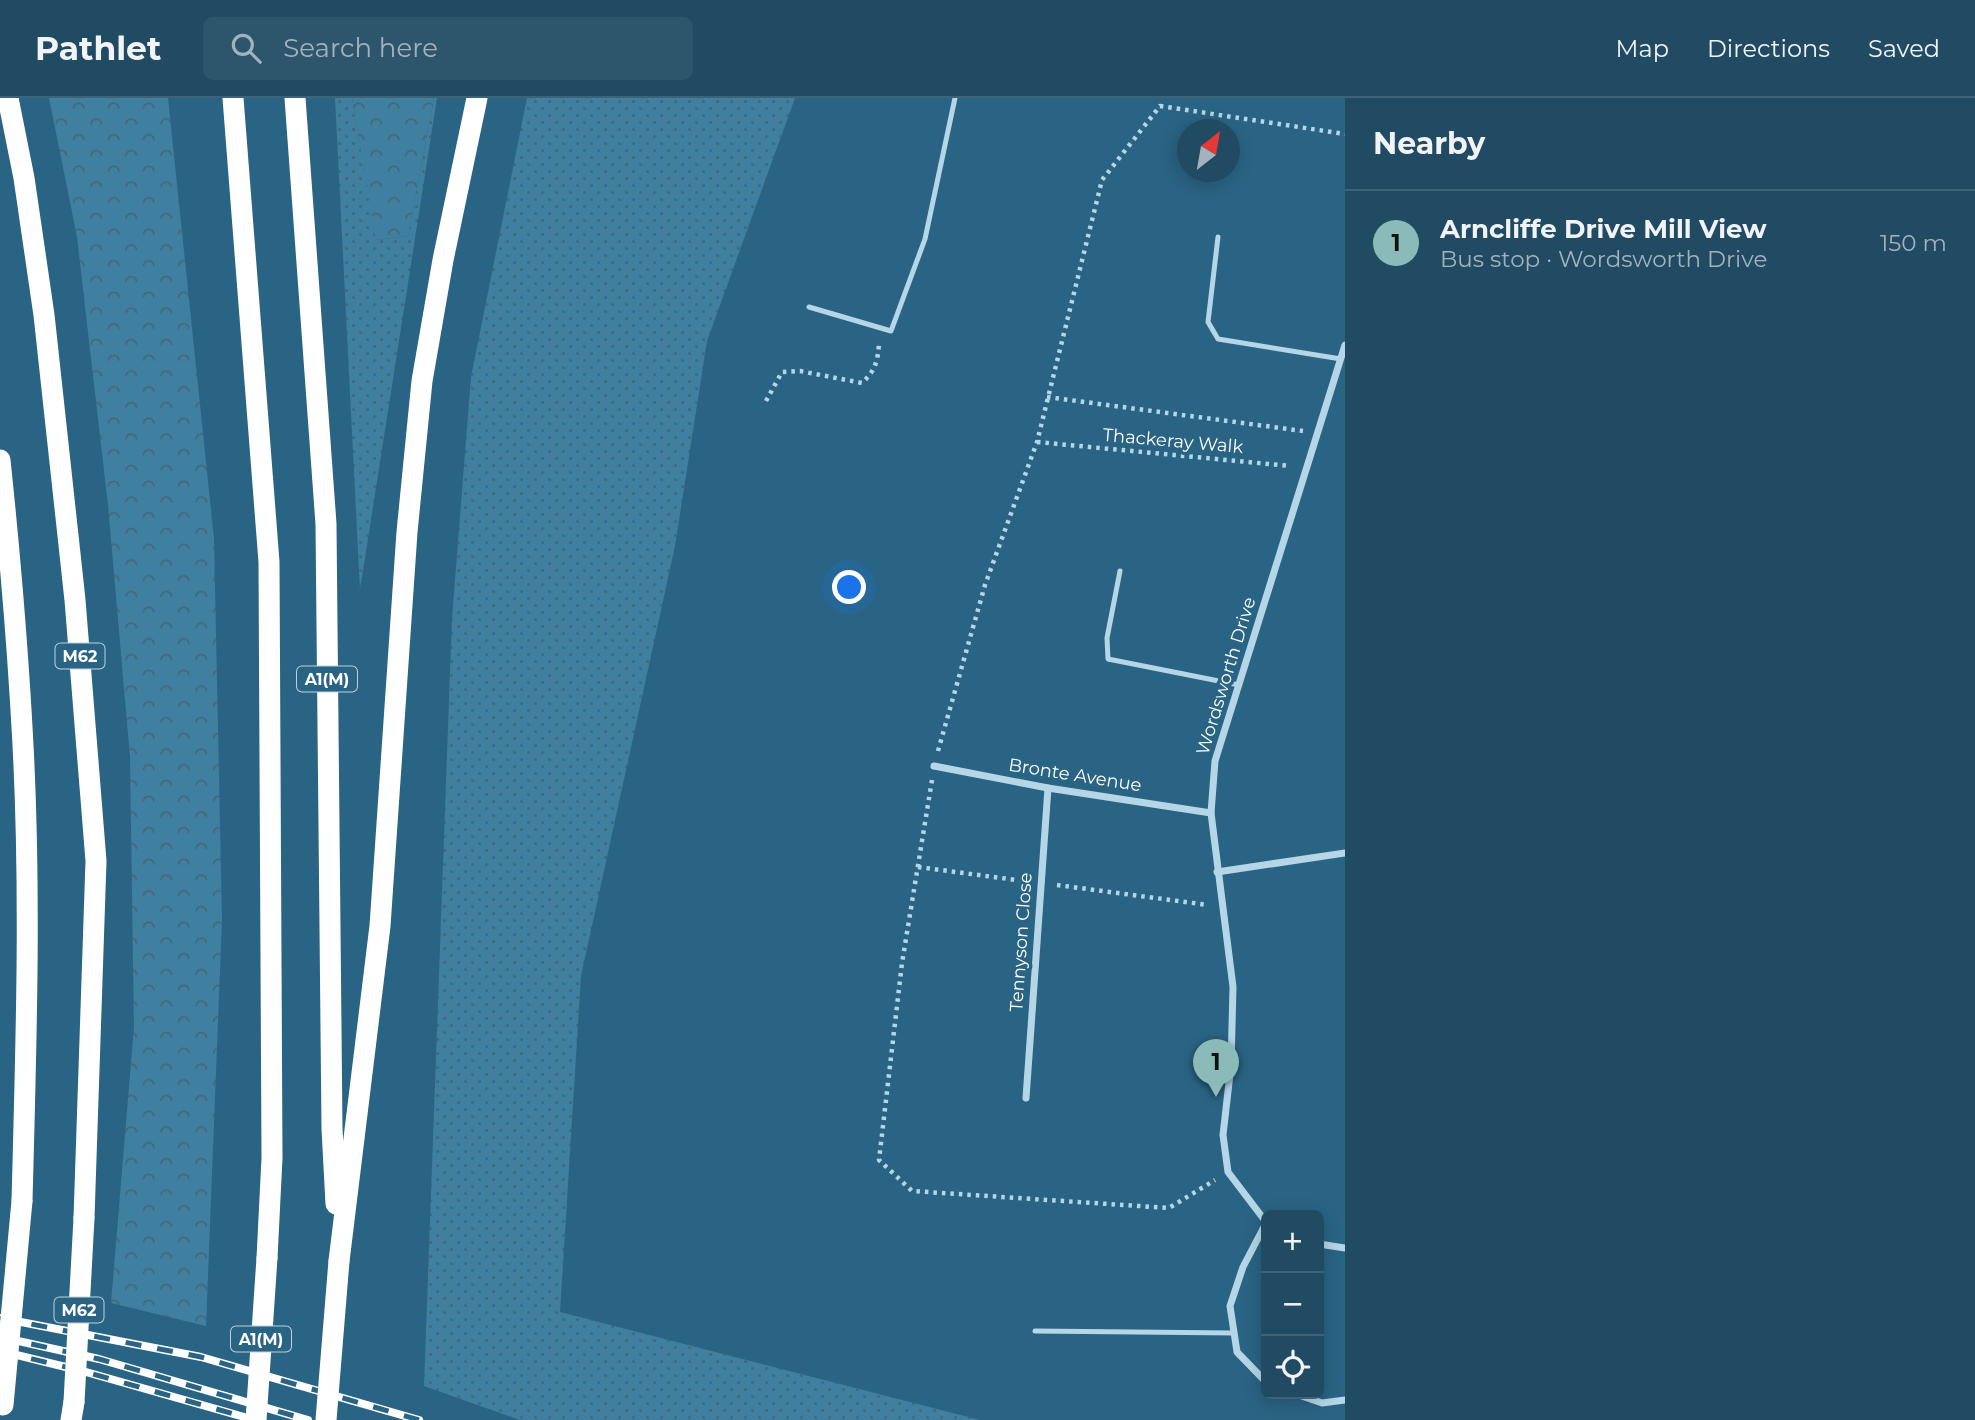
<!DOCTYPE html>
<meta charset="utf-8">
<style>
body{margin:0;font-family:Montserrat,sans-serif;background:#2d556c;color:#f1f3f6}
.controls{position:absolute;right:21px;bottom:21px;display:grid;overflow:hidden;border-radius:10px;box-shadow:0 4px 18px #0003}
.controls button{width:63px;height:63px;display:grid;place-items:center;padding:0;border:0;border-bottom:2px solid #3d6378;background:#204b63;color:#f1f3f6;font:35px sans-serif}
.compass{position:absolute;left:1177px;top:21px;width:63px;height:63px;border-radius:50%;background:#204b63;box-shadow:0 4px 18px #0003;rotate:31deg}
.you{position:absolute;left:850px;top:490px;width:24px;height:24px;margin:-18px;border:5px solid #fff;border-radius:50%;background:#1a73e8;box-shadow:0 0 0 10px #1a73e833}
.badge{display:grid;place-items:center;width:46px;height:46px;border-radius:50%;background:#8bbbb9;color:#111;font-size:23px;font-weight:700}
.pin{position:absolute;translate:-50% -58px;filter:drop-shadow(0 2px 4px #0008)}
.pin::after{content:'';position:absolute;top:37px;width:24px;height:21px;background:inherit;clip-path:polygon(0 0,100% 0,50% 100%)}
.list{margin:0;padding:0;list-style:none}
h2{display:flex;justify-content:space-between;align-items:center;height:91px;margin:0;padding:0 28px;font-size:30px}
h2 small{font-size:23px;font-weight:400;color:#a2b3be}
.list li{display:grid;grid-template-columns:46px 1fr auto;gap:21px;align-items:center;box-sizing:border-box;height:105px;padding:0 28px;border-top:2px solid #3d6378}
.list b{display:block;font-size:26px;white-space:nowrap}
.list p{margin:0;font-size:23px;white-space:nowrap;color:#a2b3be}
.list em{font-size:23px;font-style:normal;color:#a2b3be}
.icon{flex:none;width:38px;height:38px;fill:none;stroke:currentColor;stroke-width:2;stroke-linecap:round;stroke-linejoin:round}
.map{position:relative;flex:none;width:1345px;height:1322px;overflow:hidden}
header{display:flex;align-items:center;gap:42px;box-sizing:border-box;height:98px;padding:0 35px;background:#204b63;border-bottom:2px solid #3d6378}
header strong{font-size:33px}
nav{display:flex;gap:38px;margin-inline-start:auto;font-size:24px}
.search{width:490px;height:63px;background:#2d556c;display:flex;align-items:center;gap:18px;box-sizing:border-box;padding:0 24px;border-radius:10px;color:#a2b3be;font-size:26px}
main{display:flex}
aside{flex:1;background:#204b63}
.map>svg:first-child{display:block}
.grass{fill:url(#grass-dots)}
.forest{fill:url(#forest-crowns)}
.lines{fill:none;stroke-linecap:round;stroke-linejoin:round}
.path{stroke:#b5d6e7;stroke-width:4.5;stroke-dasharray:3.5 5;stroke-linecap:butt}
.service{stroke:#b5d6e7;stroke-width:5}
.minor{stroke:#b5d6e7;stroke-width:7}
.motorway{stroke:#fff;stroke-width:21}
.rail-casing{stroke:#fff;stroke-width:8}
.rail{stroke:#2a6484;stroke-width:5;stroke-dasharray:16;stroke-linecap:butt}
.motorway-bridge{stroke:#fff;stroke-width:21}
.labels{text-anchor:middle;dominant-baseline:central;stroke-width:7;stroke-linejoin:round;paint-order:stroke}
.shield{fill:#2a6484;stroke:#bfd0da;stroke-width:2}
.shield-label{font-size:16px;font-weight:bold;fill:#fff}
.street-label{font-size:18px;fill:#fff;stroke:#2a6484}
</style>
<header>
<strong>Pathlet</strong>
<div class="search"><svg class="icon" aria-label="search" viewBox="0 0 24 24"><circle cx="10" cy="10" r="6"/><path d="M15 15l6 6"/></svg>Search here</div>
<nav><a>Map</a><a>Directions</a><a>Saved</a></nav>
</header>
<main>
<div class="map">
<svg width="1345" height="1322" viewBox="0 0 1345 1322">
<defs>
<pattern id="grass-dots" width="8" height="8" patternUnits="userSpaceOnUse" patternTransform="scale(1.75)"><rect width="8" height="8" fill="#3f7fa0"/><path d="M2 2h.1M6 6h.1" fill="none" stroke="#45687a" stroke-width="1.8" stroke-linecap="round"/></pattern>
<pattern id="forest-crowns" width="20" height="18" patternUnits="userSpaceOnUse" patternTransform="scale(1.75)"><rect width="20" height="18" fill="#3f7fa0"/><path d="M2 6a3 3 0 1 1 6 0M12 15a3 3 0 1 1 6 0" fill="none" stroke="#45687a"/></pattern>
</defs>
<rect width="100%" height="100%" fill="#2a6484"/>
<g class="grass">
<polygon points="335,0 352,0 377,142 408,138 434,0 437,0 360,492"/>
<polygon points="527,0 795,0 707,243 675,448 581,878 560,1214 980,1322 520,1322 424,1288 452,520 471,279"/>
</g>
<g class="forest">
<polygon points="49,0 168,0 214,441 222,822 206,1228 111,1205 134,929 130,659 108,407 77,139"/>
<polygon points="352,0 434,0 408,138 376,142"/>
</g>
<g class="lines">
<g class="path">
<polyline points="1047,299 1303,333"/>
<path d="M766,303L782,274L800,273L862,285C875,273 878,263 879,245"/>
<polyline points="1037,344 1290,368"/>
<polyline points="938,653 985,487 1037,344 1102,82 1160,8 1345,36"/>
<polyline points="932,682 902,865 879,1062 912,1093 1169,1110 1215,1082"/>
<polyline points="918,769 1024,783"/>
<polyline points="1057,787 1208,807"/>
</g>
<g class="service">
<polyline points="1218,139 1208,224 1218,241 1341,261"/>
<polyline points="809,209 891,233 925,141 955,0"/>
<polyline points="1120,473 1107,540 1108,561 1239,587"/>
<polyline points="1035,1233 1234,1235"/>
</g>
<g class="minor">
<polyline points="934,668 1048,690 1211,715"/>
<polyline points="1217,774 1345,755"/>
<polyline points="1026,1000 1048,690"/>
<polyline points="1266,1124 1228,1074 1223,1037 1231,967 1233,889 1211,715 1215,663 1345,247"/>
<polyline points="1266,1125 1243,1169 1230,1208 1237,1254 1266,1284"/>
<polyline points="1319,1146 1345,1150"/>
<polyline points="1296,1296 1322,1305 1345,1302"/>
</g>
<g class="motorway">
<polyline points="8,0 24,80 44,217 75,502 96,763 84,1120"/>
<polyline points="233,0 269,464 272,1060 267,1160"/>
<polyline points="295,0 326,426 332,1031 336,1106"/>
<path d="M0,362C10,457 18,552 23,647C31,799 26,951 22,1103"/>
<polyline points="339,1163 380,828 407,434 422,283 443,162 477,0"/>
<polyline points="71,1322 74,1304"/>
</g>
<g class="rail-casing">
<g id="rail">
<polyline points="0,1220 201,1259 419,1322"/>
<polyline points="0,1239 99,1261 308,1322"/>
<polyline points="0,1253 86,1274 255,1322"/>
</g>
</g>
<use href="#rail" class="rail"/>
<g class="motorway-bridge">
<polyline points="74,1304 84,1120"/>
<polyline points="3,1307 22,1103"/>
<polyline points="256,1322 267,1160"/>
<polyline points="326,1322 339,1163"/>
</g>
</g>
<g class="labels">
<g class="shield">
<rect x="55.5" y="545.5" width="49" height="25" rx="5"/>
<rect x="297" y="568.5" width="60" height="25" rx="5"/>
<rect x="54.5" y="1199.5" width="49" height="25" rx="5"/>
<rect x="231" y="1228.5" width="60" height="25" rx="5"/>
</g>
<g class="shield-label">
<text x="80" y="558">M62</text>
<text x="327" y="581">A1(M)</text>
<text x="79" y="1212">M62</text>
<text x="261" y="1241">A1(M)</text>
</g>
<g class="street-label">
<text transform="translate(1173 343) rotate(5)">Thackeray Walk</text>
<text transform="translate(1226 578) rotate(-73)">Wordsworth Drive</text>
<text transform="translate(1075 677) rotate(9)">Bronte Avenue</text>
<text transform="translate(1021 844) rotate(-86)">Tennyson Close</text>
</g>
</g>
</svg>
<div class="controls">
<button>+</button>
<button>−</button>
<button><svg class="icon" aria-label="locate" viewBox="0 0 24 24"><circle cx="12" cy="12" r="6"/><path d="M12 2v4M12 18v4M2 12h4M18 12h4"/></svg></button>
</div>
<svg class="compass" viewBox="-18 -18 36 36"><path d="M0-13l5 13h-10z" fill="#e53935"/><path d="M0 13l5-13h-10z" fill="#a2b3be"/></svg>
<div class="you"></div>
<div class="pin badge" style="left:1216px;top:999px">1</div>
</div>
<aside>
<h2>Nearby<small></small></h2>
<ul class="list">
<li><span class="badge">1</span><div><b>Arncliffe Drive Mill View</b><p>Bus stop · Wordsworth Drive</p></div><em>150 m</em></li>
</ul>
</aside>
</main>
